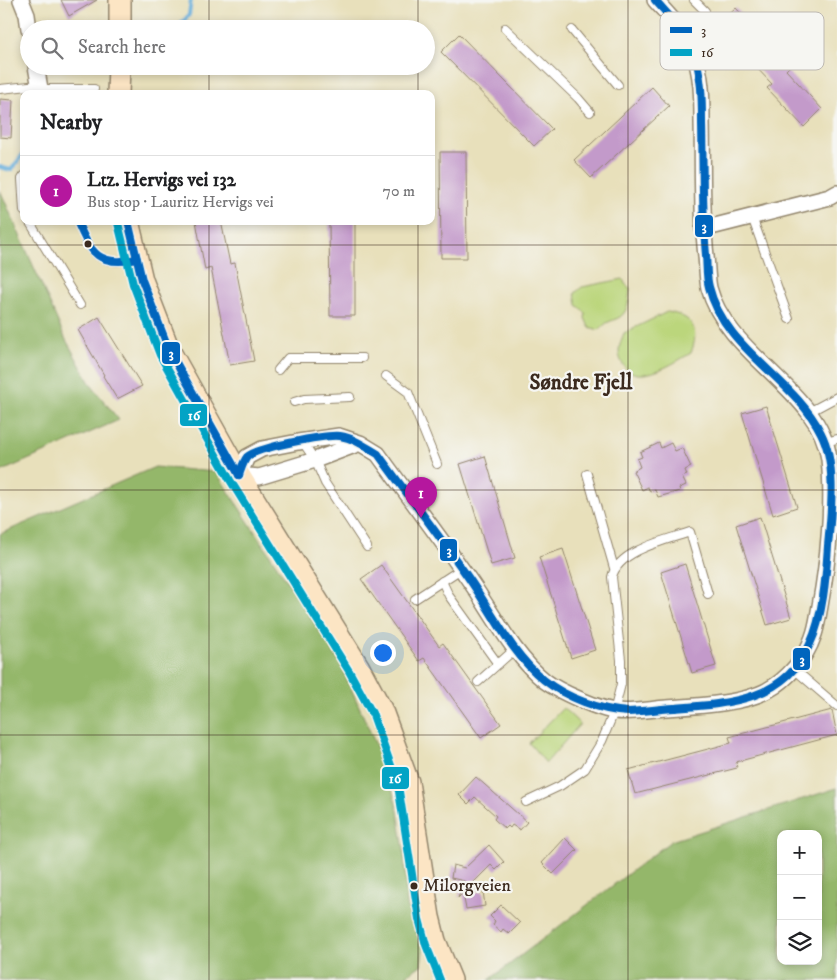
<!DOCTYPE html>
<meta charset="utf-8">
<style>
body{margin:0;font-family:"IM FELL DW Pica",serif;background:#f6f6f6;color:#202124}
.controls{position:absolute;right:15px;bottom:15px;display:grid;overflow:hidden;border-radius:10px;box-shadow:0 2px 8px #0003}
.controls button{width:45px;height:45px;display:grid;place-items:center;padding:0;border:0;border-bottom:1px solid #e0e0e0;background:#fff;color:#202124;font:25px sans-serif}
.you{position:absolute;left:382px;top:652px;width:18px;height:18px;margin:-12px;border:4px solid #fff;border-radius:50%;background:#1a73e8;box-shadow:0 0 0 8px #1a73e833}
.badge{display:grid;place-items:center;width:32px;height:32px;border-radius:50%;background:#b5179e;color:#fff;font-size:16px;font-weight:700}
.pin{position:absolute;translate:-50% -41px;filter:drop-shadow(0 1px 2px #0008)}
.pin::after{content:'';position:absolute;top:26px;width:18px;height:15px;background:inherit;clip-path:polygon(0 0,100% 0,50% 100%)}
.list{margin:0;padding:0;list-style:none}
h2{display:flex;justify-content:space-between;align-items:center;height:65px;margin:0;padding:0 20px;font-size:21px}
h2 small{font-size:16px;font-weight:400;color:#757577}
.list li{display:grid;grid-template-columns:32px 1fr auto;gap:15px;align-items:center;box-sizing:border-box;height:70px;padding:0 20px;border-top:1px solid #e0e0e0}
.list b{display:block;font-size:19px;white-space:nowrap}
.list p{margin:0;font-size:16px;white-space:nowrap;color:#757577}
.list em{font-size:16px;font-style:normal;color:#757577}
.icon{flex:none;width:28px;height:28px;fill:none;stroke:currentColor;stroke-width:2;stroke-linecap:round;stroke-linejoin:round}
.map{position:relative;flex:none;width:837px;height:980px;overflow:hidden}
.search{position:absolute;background:#fff;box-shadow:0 2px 8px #0003;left:20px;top:20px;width:415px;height:55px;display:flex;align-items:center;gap:12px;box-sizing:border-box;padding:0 18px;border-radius:28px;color:#757577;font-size:19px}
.panel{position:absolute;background:#fff;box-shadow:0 2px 8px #0003;left:20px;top:90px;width:415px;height:135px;border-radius:10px}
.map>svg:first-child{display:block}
.green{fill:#bbd67b;stroke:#7b804c}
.forest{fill:#94b76b;stroke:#687044;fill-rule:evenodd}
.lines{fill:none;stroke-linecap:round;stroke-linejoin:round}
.stream{stroke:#64addb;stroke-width:4}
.building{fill:#c39aca}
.service-casing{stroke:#92856c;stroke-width:10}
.minor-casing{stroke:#92856c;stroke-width:18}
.secondary-casing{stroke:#92856c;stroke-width:24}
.service{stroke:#fff;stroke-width:8}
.minor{stroke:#fff;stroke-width:15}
.secondary{stroke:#fce5c4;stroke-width:21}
.bus-1-casing{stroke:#f6f6f2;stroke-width:11}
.bus-2-casing{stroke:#f6f6f2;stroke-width:11}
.bus-1{stroke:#0065bd;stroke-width:8}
.bus-2{stroke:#03a3c5;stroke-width:8}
.grid{fill:none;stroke:#3b2a1e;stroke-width:1;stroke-opacity:0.55}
.bus-dot{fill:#3b2a1e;stroke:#f6f6f2;stroke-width:2}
.labels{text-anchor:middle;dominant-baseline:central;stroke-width:4.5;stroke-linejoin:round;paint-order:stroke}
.bus-label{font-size:18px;fill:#3b2a1e;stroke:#f6f6f2;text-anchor:start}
.quarter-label{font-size:21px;font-weight:bold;fill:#3b2a1e;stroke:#f6f6f2}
.key{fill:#f6f6f2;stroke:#beb9b2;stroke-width:1}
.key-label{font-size:14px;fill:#3b2a1e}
.line-badge{stroke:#f6f6f2;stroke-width:2}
.badge-label{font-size:14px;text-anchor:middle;font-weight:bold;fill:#fff}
</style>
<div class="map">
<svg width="837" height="980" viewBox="0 0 837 980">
<rect width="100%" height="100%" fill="#f6f6f2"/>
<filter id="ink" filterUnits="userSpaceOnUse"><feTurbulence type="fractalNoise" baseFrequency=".02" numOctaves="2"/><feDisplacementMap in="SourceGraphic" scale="10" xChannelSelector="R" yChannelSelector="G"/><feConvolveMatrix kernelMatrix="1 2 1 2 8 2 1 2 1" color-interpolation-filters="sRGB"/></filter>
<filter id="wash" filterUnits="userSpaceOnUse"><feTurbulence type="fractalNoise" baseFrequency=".0096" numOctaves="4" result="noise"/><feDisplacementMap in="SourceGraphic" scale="20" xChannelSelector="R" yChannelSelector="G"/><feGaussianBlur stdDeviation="1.12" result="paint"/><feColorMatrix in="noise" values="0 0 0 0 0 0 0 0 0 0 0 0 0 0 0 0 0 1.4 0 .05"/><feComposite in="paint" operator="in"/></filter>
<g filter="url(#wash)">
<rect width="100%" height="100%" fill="#e8e0bb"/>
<g class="green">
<path d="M623,279L625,284L630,288C629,300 628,315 616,319C606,323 607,322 599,330L589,327L585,318L586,313L577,305L575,293L582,287Z"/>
<path d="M667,312C693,316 700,329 691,353C675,362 639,387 624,366C616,354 619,346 624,333Z"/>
<polygon points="563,708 580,724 546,763 529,743"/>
</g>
<g class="forest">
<polygon points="0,190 65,338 91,385 119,420 0,472"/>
<polygon points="155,467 216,472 339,661 387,770 398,811 404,851 407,905 423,950 421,965 400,980 0,980 0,534"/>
<path d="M837,788V980H489L671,841ZM781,834H818V961H781Z"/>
</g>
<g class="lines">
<g class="stream">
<polyline points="176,29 189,15 191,0"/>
<polyline points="0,167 11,170 24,153"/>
</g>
</g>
<g id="blocks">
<g class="building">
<polygon points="61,0 97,0 69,16"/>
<polygon points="736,8 790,66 786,70 822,109 804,127 767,88 772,84 717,26"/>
<polygon points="459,34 552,129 534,146 441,52"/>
<polygon points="652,87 669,106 591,178 574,160"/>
<polygon points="0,99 13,100 11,138 0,137"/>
<polygon points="440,152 466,152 467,258 441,258"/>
<polygon points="196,221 221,221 230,264 235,263 254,361 230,365 211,268 205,270"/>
<polygon points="329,221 355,221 355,316 330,316"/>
<polygon points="99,317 142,386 117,399 103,376 104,375 78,330"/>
<polygon points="766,406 797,507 773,515 742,413"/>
<polygon points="659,443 661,448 671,443 675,451 682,448 691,467 685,470 687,475 682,477 686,485 679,488 680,491 658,497 655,490 650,492 648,487 642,490 633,471 640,467 637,459 642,457 640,452"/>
<polygon points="485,456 515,558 491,565 460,464"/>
<polygon points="760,517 791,618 767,625 736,525"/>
<polygon points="563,549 595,650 571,658 539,557"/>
<polygon points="685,564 716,666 692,673 661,572"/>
<polygon points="381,565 439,646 443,643 501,724 481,738 424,658 419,661 361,579"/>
<polygon points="832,710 837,735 736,762 737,768 635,794 628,770 731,743 729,737"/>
<polygon points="476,777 527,822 520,830 512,825 510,828 508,826 505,829 494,819 496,816 475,797 468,804 459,795"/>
<polygon points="565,838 577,850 553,874 542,863"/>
<polygon points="489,845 504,862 496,870 491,865 458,898 464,881 451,878 453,865 465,868"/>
<polygon points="483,891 485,906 466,909 463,894"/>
<polygon points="501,905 520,923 509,934 503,929 501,932 493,925 495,921 490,916"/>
</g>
</g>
</g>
<g filter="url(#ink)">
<use href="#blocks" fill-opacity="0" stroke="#92856c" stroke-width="1"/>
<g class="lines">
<g class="service-casing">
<g id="service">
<polyline points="694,0 705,11"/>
<polyline points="505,28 578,98 590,112"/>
<polyline points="572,30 618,85"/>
<polyline points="0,89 39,85"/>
<polyline points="40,89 94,89"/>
<polyline points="24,176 22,179 24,211"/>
<polyline points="752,217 789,319"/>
<polyline points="29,221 80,305"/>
<path d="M77,221C89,252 99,268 135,259"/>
<polyline points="278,370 288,358 362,358"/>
<polyline points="386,376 408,392 437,464"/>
<polyline points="294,402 304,399 350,397"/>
<polyline points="809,412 837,397"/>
<polyline points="302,441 315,460 325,483 367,547"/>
<polyline points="826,442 837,439"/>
<polyline points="587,474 614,568"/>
<polyline points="442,581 449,596 498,664"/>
<polyline points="415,599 461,569"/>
<polyline points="794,669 837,706"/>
<polyline points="478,682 515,649"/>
<path d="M526,802L560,786L585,769L602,741L614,712L621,684V660L612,577C618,550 667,540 690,532L708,594"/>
</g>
</g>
<g class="minor-casing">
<g id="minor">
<polyline points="21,0 27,15 29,29"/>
<polyline points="36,66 41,94"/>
<polyline points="703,229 830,197 837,193"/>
<path d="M360,443L315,460L259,477L239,475L247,457L262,449L298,442L339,436L360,443L378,454C409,497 442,540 472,584C494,616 515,657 545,681C558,691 600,710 616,711C632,713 651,709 667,708C696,706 743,704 768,690C787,680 806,658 813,637C817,627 818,616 820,606C828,562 834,503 829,459C821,391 727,356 709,288C707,278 707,266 706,256C701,211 703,166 702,121C702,98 702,74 693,51C685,31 669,16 655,0"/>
</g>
</g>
<g class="secondary-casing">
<g id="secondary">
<polyline points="120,29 120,0"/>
<polyline points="118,94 119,66"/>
<polyline points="128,221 142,280 169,350 239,475 358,666 382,711 408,782 429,917 435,941 451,980"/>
</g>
</g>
<use href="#service" class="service"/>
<use href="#minor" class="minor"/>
<use href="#secondary" class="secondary"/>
<g class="bus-1-casing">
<g id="bus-1">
<path d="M77,221C91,254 99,267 137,259"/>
<polyline points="128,221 142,280 169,350 239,475"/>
<path d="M239,475C241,470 243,462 247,457C255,448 327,434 340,436C354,438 366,447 378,454C409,497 442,539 472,583C494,616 513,655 544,680C565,697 602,711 628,712C644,711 659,709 674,708C728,704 785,701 810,644C823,617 826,576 828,546C831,512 837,464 821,433C794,378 724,349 709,287C706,276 707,265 706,255C702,211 703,167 702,123C702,99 702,74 693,51C685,31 669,16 655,0"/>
</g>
</g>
<g class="bus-2-casing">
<polyline id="bus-2" points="118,223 133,284 160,355 230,480 349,671 373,715 398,785 419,919 426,945 440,980"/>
</g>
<use href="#bus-1" class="bus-1"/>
<use href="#bus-2" class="bus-2"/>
</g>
</g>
<path class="grid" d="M209,0V29M418,0V29M628,0V980M209,66V94M418,66V94M209,221V980M418,221V980M0,245H837M0,490H837M0,735H837"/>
<g class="bus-dot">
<circle cx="88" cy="244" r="4.5"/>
<circle cx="414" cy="886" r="4.5"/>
</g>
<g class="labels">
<g class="bus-label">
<text x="423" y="886">Milorgveien</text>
</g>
<g class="quarter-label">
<text x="581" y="383">Søndre Fjell</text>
</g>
</g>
<rect x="660" y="12" width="164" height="58" rx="8" class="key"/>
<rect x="670" y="27" width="22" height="6" fill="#0065bd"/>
<rect x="670" y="49" width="22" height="7" fill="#03a3c5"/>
<g class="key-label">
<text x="701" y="35">3</text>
<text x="701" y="57">16</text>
</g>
<g class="line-badge">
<rect x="694" y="214" width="20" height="24" rx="5" fill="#0065bd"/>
<rect x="161" y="341" width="20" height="24" rx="5" fill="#0065bd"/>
<rect x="179" y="403" width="29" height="24" rx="5" fill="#03a3c5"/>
<rect x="439" y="538" width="19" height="24" rx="5" fill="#0065bd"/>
<rect x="792" y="647" width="19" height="24" rx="5" fill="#0065bd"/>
<rect x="381" y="766" width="29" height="24" rx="5" fill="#03a3c5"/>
</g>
<g class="badge-label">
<text x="704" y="231">3</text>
<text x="171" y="358">3</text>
<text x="194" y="420">16</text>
<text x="449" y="555">3</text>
<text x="802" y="664">3</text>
<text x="395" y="783">16</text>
</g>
</svg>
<div class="controls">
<button>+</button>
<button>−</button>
<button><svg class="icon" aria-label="layers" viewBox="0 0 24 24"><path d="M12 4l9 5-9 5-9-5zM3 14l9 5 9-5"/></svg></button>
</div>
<div class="you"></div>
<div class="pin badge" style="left:421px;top:518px">1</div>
<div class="search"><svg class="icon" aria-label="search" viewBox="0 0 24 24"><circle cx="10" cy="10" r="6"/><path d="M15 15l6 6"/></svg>Search here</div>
<section class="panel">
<h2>Nearby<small></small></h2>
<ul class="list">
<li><span class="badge">1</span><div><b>Ltz. Hervigs vei 132</b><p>Bus stop · Lauritz Hervigs vei</p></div><em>70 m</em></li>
</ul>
</section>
</div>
